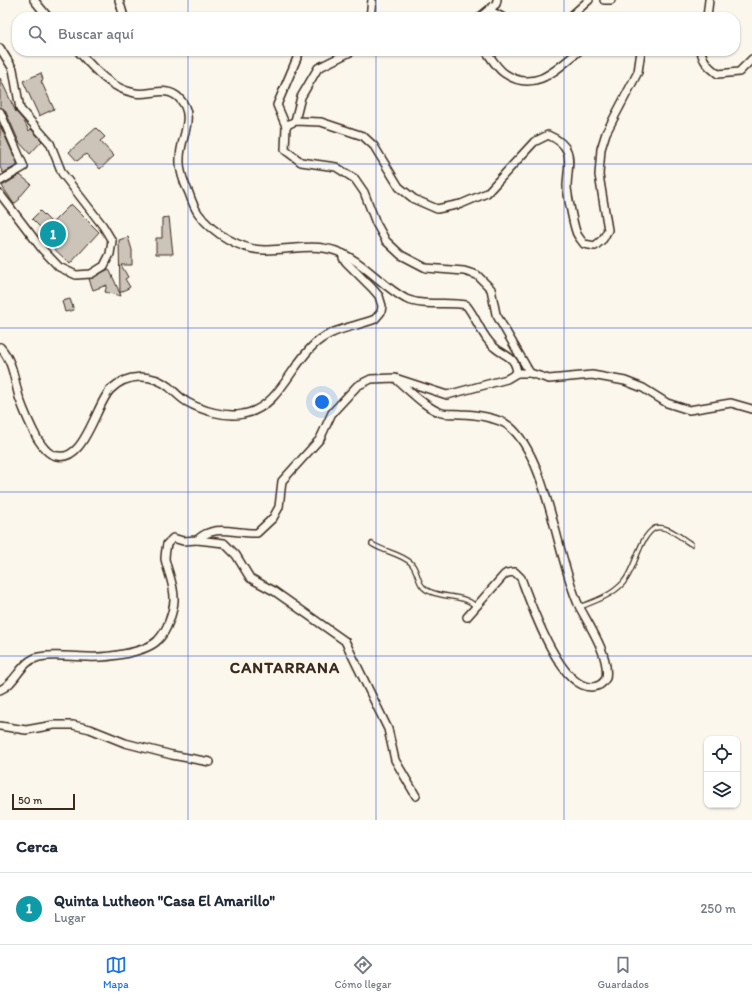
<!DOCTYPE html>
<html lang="es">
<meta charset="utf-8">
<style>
body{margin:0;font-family:Itim,sans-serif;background:#f6f6f7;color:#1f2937}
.controls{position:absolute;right:12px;bottom:12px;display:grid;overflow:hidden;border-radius:8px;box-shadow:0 1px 3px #0004}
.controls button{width:36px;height:36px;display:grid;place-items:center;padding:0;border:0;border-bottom:1px solid #e0e1e3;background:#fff;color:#1f2937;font:20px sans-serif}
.scale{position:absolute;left:12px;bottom:10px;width:63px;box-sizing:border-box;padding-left:4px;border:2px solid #3b2a1e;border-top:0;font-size:11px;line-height:14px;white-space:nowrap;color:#3b2a1e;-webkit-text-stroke:3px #fbf7ec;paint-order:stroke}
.you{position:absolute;left:322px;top:402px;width:14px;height:14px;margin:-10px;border:3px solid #fff;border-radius:50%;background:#1a73e8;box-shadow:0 0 0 6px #1a73e833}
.badge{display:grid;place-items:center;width:26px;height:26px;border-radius:50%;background:#1a73e8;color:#fff;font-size:13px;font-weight:700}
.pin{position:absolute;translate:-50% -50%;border:2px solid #fff;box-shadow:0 1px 4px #0006}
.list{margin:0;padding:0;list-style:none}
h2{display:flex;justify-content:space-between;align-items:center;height:52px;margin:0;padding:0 16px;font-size:17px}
h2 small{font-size:13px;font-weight:400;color:#747a83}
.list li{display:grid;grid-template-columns:26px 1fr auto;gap:12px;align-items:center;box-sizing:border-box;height:72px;padding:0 16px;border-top:1px solid #e0e1e3}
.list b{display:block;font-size:15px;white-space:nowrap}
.list p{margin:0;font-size:13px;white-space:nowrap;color:#747a83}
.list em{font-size:13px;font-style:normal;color:#747a83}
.icon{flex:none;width:22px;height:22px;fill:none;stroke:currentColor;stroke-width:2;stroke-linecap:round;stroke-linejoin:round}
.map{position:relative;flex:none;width:752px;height:820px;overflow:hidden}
.search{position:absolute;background:#fff;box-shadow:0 1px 3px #0004;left:12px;right:12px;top:12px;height:44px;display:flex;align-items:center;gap:10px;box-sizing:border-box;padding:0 14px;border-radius:16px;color:#747a83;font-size:15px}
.sheet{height:124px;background:#fff}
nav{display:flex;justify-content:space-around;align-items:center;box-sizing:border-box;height:56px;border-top:1px solid #e0e1e3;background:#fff;font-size:11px;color:#747a83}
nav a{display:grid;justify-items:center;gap:2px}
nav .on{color:#1a73e8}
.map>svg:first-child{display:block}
.building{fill:#ccc4b9;stroke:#3b2a1e}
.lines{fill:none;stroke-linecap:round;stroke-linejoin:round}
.service-casing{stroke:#3b2a1e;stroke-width:6}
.minor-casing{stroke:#3b2a1e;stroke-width:10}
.service{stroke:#fbf7ec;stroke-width:3.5}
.minor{stroke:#fbf7ec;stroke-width:7}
.grid{fill:none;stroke:#1d4ed8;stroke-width:1;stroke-opacity:0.55}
.labels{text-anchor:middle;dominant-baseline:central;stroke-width:3;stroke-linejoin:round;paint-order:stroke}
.district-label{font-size:16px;font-weight:bold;letter-spacing:1px;fill:#3b2a1e;stroke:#fbf7ec}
</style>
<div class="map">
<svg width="752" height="820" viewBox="0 0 752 820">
<rect width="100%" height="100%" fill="#fbf7ec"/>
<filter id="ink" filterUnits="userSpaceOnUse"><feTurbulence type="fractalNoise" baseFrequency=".025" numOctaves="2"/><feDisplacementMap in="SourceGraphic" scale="8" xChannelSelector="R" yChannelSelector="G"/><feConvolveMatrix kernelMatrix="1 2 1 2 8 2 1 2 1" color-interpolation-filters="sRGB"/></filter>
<g filter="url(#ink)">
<g class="building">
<polygon points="41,73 43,80 41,81 54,109 39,116 23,81"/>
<polygon points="0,78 16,112 24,121 29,131 31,129 42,141 30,154 19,142 5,110 0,107"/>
<polygon points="0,125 18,165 3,173 0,167"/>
<polygon points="96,128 105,137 100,141 114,156 100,169 86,154 77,161 69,152"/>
<polygon points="20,175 31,184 19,198 20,199 14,204 2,186"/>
<polygon points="71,204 99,232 70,264 40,235 44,231 32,219 40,211 52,223"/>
<polygon points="169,217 173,254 156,254 156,238 162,238 162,218"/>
<polygon points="128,237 132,250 132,265 121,265 128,277 125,279 130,287 120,293 119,240"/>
<polygon points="109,269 115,282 121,296 105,292 107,285 93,290 89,279"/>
<polygon points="70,299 74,310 65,312 62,301"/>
</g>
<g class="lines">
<g class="service-casing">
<g id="service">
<path d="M372,544C384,552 400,553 411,563C420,573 416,587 431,592C445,598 465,595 475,606"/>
<path d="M580,607C595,601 611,596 623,583C636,569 638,538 655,528C668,525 681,538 691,544"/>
</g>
</g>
<g class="minor-casing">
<g id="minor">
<polyline points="34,0 48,17"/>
<polyline points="119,0 124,17"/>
<polyline points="604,0 611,0"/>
<polyline points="489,10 502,17"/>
<polyline points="370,17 372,0"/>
<polyline points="480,17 496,4 497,0"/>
<polyline points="570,17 589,0"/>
<polyline points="707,17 709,0"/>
<polyline points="0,48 13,69 20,109 50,143 62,173 103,226 112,241 110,254 104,266 91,274 76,275 59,267 42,249 0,194"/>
<path d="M486,51C491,58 497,68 504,73C534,94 556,70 579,51"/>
<path d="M701,51C703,62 710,68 718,74L739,72L752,59"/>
<polyline points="0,112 24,167 0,181"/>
<polyline points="295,121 301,97 318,68 352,51"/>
<polyline points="286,126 277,105 300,51"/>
<path d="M0,347C13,361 14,379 19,397C24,411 30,425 37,438C41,444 44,450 51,454C84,470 95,404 111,389C127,374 151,373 169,387C175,392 180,398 187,402C201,410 226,418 243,414C280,408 291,363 317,342C334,328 355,327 375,319L381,312L382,306L379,296L372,288L346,262L343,258V254"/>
<polyline points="517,373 530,373 549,379 592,375 625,381 643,388 667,403 689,410 731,403 752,409"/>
<path d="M530,373L496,314L491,289L477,275L464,271L426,268L401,255L386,241L376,223L364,192L355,179L336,167L301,162L285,150L286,126L295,121L321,122L363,136L374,146L399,187L414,199L437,209L461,204L487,193L534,142L548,135C576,147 568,161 567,186C567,193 574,228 577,234C579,238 582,241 584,244L595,246L603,239L608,230L599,175L601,149L606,133L638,72L641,51"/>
<path d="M398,381C411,392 424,406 439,412C445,415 454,413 460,414C474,414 499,418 509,426C547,456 557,559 579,606C589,625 610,656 606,678C603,684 598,687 591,687C559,687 531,604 521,578L515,572L507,573L504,575L467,617"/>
<polyline points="197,540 224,543 236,555 250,578 274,591 345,641 388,729 395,760 416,796"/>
<path d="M0,690C17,683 20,661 39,657C55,654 72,657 88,657C105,658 146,653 158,640C167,631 173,613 174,601C175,586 168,573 165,559C165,555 166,549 167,544L173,538L183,541L197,540C215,523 235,534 257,533L273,518L279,507L282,481L320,439L332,413L357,386L371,379L395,378L447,395L507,379L517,373C515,355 505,357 494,347C481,336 477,318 466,305C447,301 424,307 406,299C381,286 363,260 336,251C314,243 290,250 267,250C242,251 212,233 198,213C194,207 191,199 189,193C184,183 179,170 180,158C180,138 197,116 179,98C166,85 150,96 135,93C111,89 94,69 78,51"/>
<polyline points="0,726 26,730 54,725 73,725 90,729 125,743 172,755 210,762"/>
</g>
</g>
<use href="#service" class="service"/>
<use href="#minor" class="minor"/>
</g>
</g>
<path class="grid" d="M188,0V17M376,0V17M564,0V17M188,51V820M376,51V820M564,51V820M0,164H752M0,328H752M0,492H752M0,656H752"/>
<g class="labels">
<g class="district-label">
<text x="285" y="667">CANTARRANA</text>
</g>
</g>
</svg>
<div class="controls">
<button><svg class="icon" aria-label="locate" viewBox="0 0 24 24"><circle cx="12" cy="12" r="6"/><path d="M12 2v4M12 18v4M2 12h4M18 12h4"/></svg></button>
<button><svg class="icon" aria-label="layers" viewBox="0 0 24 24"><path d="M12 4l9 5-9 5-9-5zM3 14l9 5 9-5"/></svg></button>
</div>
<div class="scale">50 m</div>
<div class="you"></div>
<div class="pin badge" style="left:53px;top:234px;background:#0f9aa8">1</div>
<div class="search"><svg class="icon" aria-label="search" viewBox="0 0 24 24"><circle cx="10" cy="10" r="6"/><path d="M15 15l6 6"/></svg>Buscar aquí</div>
</div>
<section class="sheet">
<h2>Cerca<small></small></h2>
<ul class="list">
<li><span class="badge" style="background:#0f9aa8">1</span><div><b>Quinta Lutheon &quot;Casa El Amarillo&quot;</b><p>Lugar</p></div><em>250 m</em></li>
</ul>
</section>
<nav>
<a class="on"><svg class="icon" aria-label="map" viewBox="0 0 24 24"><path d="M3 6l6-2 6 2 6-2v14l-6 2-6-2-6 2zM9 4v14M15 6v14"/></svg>Mapa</a>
<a><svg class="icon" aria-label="directions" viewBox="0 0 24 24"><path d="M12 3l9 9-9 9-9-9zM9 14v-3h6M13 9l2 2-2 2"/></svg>Cómo llegar</a>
<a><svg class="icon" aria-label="saved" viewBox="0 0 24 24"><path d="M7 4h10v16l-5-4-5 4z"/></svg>Guardados</a>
</nav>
